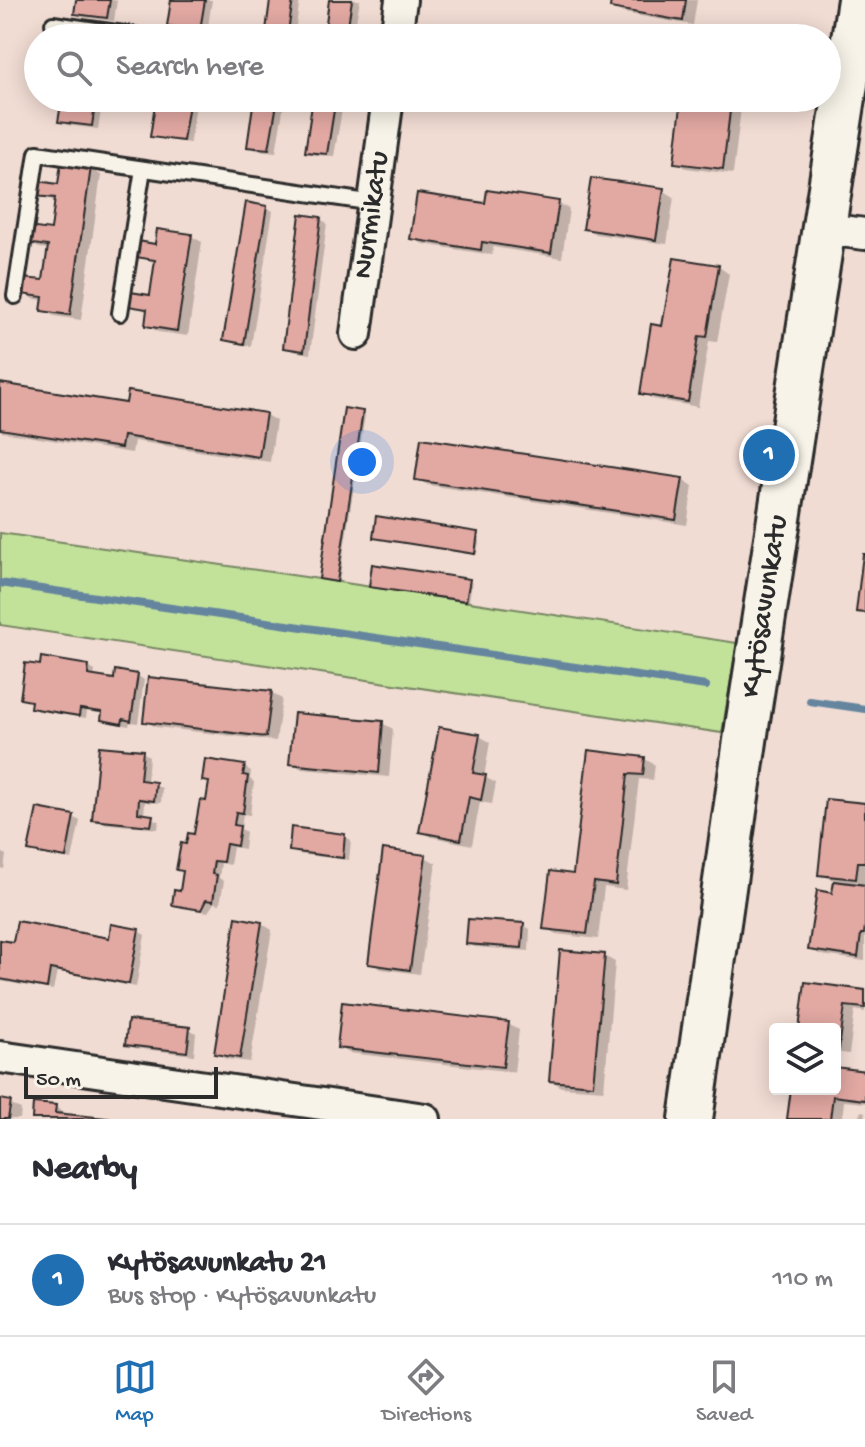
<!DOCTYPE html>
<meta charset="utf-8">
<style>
body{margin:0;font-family:"Gochi Hand",sans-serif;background:#f7f7f7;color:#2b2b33}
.controls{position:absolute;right:24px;bottom:24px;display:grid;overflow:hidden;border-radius:8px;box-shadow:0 4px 20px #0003}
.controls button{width:72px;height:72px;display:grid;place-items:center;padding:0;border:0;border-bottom:2px solid #e1e1e2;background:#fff;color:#2b2b33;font:40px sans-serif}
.scale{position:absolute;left:24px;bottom:20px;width:194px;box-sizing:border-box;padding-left:8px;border:4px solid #2b2b2b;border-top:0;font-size:22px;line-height:28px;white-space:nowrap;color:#2b2b2b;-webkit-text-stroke:6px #f7f3e8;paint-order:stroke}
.you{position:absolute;left:362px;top:462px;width:28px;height:28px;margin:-20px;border:6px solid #fff;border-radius:50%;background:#1a73e8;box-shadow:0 0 0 12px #1a73e833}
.badge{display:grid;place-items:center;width:52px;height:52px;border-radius:50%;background:#1f6fb2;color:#fff;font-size:26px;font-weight:700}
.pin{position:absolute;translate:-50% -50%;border:4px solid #fff;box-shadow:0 2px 8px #0006}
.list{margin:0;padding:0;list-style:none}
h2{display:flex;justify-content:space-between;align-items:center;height:104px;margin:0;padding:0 32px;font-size:34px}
h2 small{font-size:26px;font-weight:400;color:#7c7c81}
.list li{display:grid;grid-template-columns:52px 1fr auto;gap:24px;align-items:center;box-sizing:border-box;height:112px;padding:0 32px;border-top:2px solid #e1e1e2}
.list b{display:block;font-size:30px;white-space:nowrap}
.list p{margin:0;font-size:26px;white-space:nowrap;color:#7c7c81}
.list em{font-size:26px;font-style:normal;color:#7c7c81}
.icon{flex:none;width:44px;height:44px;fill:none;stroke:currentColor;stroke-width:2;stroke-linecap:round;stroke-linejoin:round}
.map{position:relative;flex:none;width:865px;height:1119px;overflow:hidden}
.search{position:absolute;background:#fff;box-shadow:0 4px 20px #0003;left:24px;right:24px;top:24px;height:88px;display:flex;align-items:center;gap:20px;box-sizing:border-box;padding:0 28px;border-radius:44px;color:#7c7c81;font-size:30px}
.sheet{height:216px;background:#fff}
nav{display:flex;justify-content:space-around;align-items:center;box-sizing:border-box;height:112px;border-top:2px solid #e1e1e2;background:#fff;font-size:22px;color:#7c7c81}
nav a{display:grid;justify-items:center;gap:4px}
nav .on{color:#1f6fb2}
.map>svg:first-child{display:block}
.green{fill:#c2e29a;stroke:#768662;stroke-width:2}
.shadow{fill:#0003}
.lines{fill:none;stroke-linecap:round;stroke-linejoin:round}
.stream{stroke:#65859e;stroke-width:8}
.building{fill:#e2a8a2;stroke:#2b2b2b;stroke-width:2}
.lane-casing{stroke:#2b2b2b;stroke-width:20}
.street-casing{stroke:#2b2b2b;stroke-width:36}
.secondary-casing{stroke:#2b2b2b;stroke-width:48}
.lane{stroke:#f7f3e8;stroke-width:14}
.street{stroke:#f7f3e8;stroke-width:30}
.secondary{stroke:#f7f3e8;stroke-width:42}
.labels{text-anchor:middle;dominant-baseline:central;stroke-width:7;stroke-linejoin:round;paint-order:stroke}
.street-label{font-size:30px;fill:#2b2b2b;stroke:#f7f3e8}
</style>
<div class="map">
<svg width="865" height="1119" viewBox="0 0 865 1119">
<rect width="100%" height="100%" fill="#f1dcd3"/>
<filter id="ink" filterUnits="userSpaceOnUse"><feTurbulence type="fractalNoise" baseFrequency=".0125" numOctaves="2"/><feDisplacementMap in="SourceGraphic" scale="16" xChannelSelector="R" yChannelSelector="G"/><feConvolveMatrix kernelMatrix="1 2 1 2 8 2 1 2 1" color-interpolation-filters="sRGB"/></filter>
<g filter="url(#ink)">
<polygon class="green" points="0,533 319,579 737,643 722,733 0,625"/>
<g class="shadow">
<polygon points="78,0 117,0 114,21 83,17 76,13"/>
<polygon points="173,0 212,0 207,33 176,29 169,25"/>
<polygon points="272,0 300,0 294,38 267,38"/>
<polygon points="331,0 360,0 353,38 326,38"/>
<polygon points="613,0 697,0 693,25 623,13 612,7"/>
<polygon points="64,98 103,98 98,129 67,125 61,121"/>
<polygon points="158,98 197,98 190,143 159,139 152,135"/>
<polygon points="256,98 285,98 276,152 256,150 249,146"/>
<polygon points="315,98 344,98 334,156 314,155 307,151"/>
<polygon points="684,98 755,98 753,110 741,108 733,174 686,168 676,162"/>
<polygon points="90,169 101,175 81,320 54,316 43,310 44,300 34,299 23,293 45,283 50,249 39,248 28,242 52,233 57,202 38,194"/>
<polygon points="663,190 674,197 667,244 596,234 586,227"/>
<polygon points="558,203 569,209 562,258 493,247 492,255 423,244 412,238 487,206"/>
<polygon points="266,207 273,211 251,346 232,343 226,339"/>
<polygon points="320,219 327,223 310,354 292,351 285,347"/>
<polygon points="191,236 202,242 188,336 158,332 147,325 149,312 130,305 152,297 156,263 138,256 157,246"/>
<polygon points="676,260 719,267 729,274 717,342 709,341 698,407 653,399 642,393 664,329"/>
<polygon points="0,385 128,405 266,415 276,421 270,462 134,441 132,453 2,432"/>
<polygon points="362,413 365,415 339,582 324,579"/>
<polygon points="417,479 682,480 693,486 687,525 428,485"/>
<polygon points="478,534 480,535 477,554 378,538"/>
<polygon points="469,581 472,583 469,601 374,587"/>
<polygon points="88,667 95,671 94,678 116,681 138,676 144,680 138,723 130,722 129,726 110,723 103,719 104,714 87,711 86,718 39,711 32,707 33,703 22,698"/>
<polygon points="271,693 282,699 276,741 156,727 145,721"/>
<polygon points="382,723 393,729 389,777 302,769 292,763"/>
<polygon points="479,736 490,742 484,777 496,783 492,804 480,802 472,845 432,837 421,831"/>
<polygon points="142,752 149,756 147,783 162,788 161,803 145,802 144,816 159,821 158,829 101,823 94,819"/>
<polygon points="590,752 645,759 655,765 653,780 639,779 626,890 604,887 598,939 556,934 545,928 575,877"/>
<polygon points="244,767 251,771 250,779 254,782 250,815 243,814 241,829 246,832 244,849 233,847 230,865 221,863 219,878 224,881 220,904 214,903 208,912 181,908 174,904 182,894 185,873 178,869 188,846 196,836 208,803 211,784 204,780"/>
<polygon points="865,805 865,961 821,955 810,949 834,895 836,881 820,874"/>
<polygon points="73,817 80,821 72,860 38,854 31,850"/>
<polygon points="344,836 351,840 349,860 298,854 291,850"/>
<polygon points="0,851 6,855 4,869 0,868"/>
<polygon points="425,857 436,863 420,974 381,969 370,963"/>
<polygon points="261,923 272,930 250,1062 226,1059 216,1053"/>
<polygon points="523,925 530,929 529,951 475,947 468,943"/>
<polygon points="138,931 145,935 136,987 57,971 53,990 0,981 0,942 110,940"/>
<polygon points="604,956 615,962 604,1090 561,1087 551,1080"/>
<polygon points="865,992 865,1012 855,1010 849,1054 835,1052 835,1029 801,1029"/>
<polygon points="508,1024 519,1030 514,1072 349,1053 339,1047"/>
<polygon points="189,1029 196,1033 194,1055 134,1048 127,1044"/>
<polygon points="835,1069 865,1073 865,1103 844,1101 842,1119 789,1119 793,1089 835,1089"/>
<polygon points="0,1101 21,1109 20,1119 0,1119"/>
<polygon points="55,1107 66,1113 66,1116 99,1119 34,1119"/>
<polygon points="861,1111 865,1112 865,1119 859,1119"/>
</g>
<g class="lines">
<g class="stream">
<polyline points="0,583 706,686"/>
<polyline points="810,701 865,709"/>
</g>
</g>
<g class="building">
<polygon points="76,0 110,0 107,18 74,14"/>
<polygon points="171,0 205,0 200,30 167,26"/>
<polygon points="270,0 293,0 287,38 265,38"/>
<polygon points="329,0 352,0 346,38 324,38"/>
<polygon points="611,0 686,0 683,21 610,8"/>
<polygon points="706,26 752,32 751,38 705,38"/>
<polygon points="62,98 96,98 92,126 58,122"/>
<polygon points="156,98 190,98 183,141 150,137"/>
<polygon points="254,98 278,98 269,149 247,147"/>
<polygon points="313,98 336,98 327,154 305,152"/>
<polygon points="682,98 743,98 743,105 731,103 723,169 674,163"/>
<polygon points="61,163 91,167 70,315 41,311 43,297 21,294 23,278 43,280 48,246 26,243 28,227 51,230 55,198 36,196 38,181 58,184"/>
<polygon points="591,178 664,188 656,240 583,229"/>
<polygon points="487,190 559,201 551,253 482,242 481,250 410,239 417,193 485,203"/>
<polygon points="246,202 267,206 244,344 223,340"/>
<polygon points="300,214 321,217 304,351 283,348"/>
<polygon points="157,229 192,234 177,331 145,326 147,309 128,306 130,292 150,295 155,260 136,257 138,241 155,244"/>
<polygon points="674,258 719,265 707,337 699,336 688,402 640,394 651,324 662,326"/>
<polygon points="0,383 126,403 128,391 266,413 259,457 123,436 121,448 0,429"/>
<polygon points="344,408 363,411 337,582 319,579"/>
<polygon points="421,438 683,478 676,520 415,480"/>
<polygon points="376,516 478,532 475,554 373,538"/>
<polygon points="863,554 865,554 865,613 856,612"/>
<polygon points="372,564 470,579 466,601 369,587"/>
<polygon points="41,657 89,665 88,675 114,679 115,670 138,674 131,721 123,719 122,724 101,720 102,712 80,709 79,716 30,708 31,701 20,699 25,663 40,665"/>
<polygon points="148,677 272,691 266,737 143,722"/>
<polygon points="294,713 383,721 379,773 289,764"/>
<polygon points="439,727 480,734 473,773 486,775 481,800 469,797 461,840 419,832"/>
<polygon points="99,746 143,750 140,780 156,782 154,801 139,799 138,813 153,815 151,826 92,820"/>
<polygon points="588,750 645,757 643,775 628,774 616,885 594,882 587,934 543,929 550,871 573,874"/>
<polygon points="205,759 245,765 243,775 248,776 243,813 236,812 234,825 240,826 237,846 226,844 223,862 214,861 212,874 217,875 213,901 206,900 201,910 172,905 174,890 180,891 183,871 176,870 181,843 186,844 188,833 194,834 200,800 206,801 209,782 202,781"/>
<polygon points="826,799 865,803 865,862 858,862 856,879 818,875"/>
<polygon points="37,808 74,815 66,858 28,851"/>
<polygon points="291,827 345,834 343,858 289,851"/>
<polygon points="383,849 426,855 410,970 368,964"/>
<polygon points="834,881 865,885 865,926 864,934 861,934 858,957 808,950 817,890 832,893"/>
<polygon points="236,917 262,922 240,1058 214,1054"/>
<polygon points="468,919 524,923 522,948 466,944"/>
<polygon points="17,921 109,938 111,924 139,929 129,984 50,969 47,988 0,979 0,940 13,942"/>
<polygon points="560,950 605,954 593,1085 549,1081"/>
<polygon points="805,982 865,990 865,1008 845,1006 839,1049 835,1049 835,1029 799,1029"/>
<polygon points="342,1002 509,1022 503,1067 337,1048"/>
<polygon points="128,1020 190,1027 187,1052 125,1045"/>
<polygon points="835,1067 865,1071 865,1100 833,1096 830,1119 787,1119 791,1089 835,1089"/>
<polygon points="0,1099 11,1101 8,1119 0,1119"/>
<polygon points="33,1103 56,1105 55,1113 117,1119 32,1119"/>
</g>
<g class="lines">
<g class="lane-casing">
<g id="lane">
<polyline points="53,24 153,38"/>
<polyline points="15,296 37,153 374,203"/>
<polyline points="120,313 143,169"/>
</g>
</g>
<g class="street-casing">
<g id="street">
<polyline points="396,38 401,0"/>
<polyline points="824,229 865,234"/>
<path id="s1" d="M356,334L388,98"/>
<polyline points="0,1057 425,1119"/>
</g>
</g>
<g class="secondary-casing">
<g id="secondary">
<path id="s2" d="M691,1119L748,720L859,0"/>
</g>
</g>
<use href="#lane" class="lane"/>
<use href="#street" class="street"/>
<use href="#secondary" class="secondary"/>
</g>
</g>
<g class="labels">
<g class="street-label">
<text stroke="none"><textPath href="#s1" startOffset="120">Nurmikatu</textPath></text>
<text stroke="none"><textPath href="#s2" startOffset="518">Kytösavunkatu</textPath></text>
</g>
</g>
</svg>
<div class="controls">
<button><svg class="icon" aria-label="layers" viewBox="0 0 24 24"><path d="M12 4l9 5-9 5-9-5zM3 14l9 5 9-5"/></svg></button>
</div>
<div class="scale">50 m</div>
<div class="you"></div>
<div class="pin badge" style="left:769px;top:455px">1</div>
<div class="search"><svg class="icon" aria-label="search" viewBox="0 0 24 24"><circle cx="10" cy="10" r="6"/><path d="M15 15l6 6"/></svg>Search here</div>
</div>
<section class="sheet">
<h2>Nearby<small></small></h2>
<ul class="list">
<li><span class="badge">1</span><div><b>Kytösavunkatu 21</b><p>Bus stop · Kytösavunkatu</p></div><em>110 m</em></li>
</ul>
</section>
<nav>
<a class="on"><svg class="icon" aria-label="map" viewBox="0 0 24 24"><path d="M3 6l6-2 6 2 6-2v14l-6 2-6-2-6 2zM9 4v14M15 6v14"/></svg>Map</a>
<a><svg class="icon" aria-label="directions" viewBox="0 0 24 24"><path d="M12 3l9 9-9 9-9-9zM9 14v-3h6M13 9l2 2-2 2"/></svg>Directions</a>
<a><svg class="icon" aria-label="saved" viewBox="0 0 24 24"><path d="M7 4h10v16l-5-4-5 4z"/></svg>Saved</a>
</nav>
